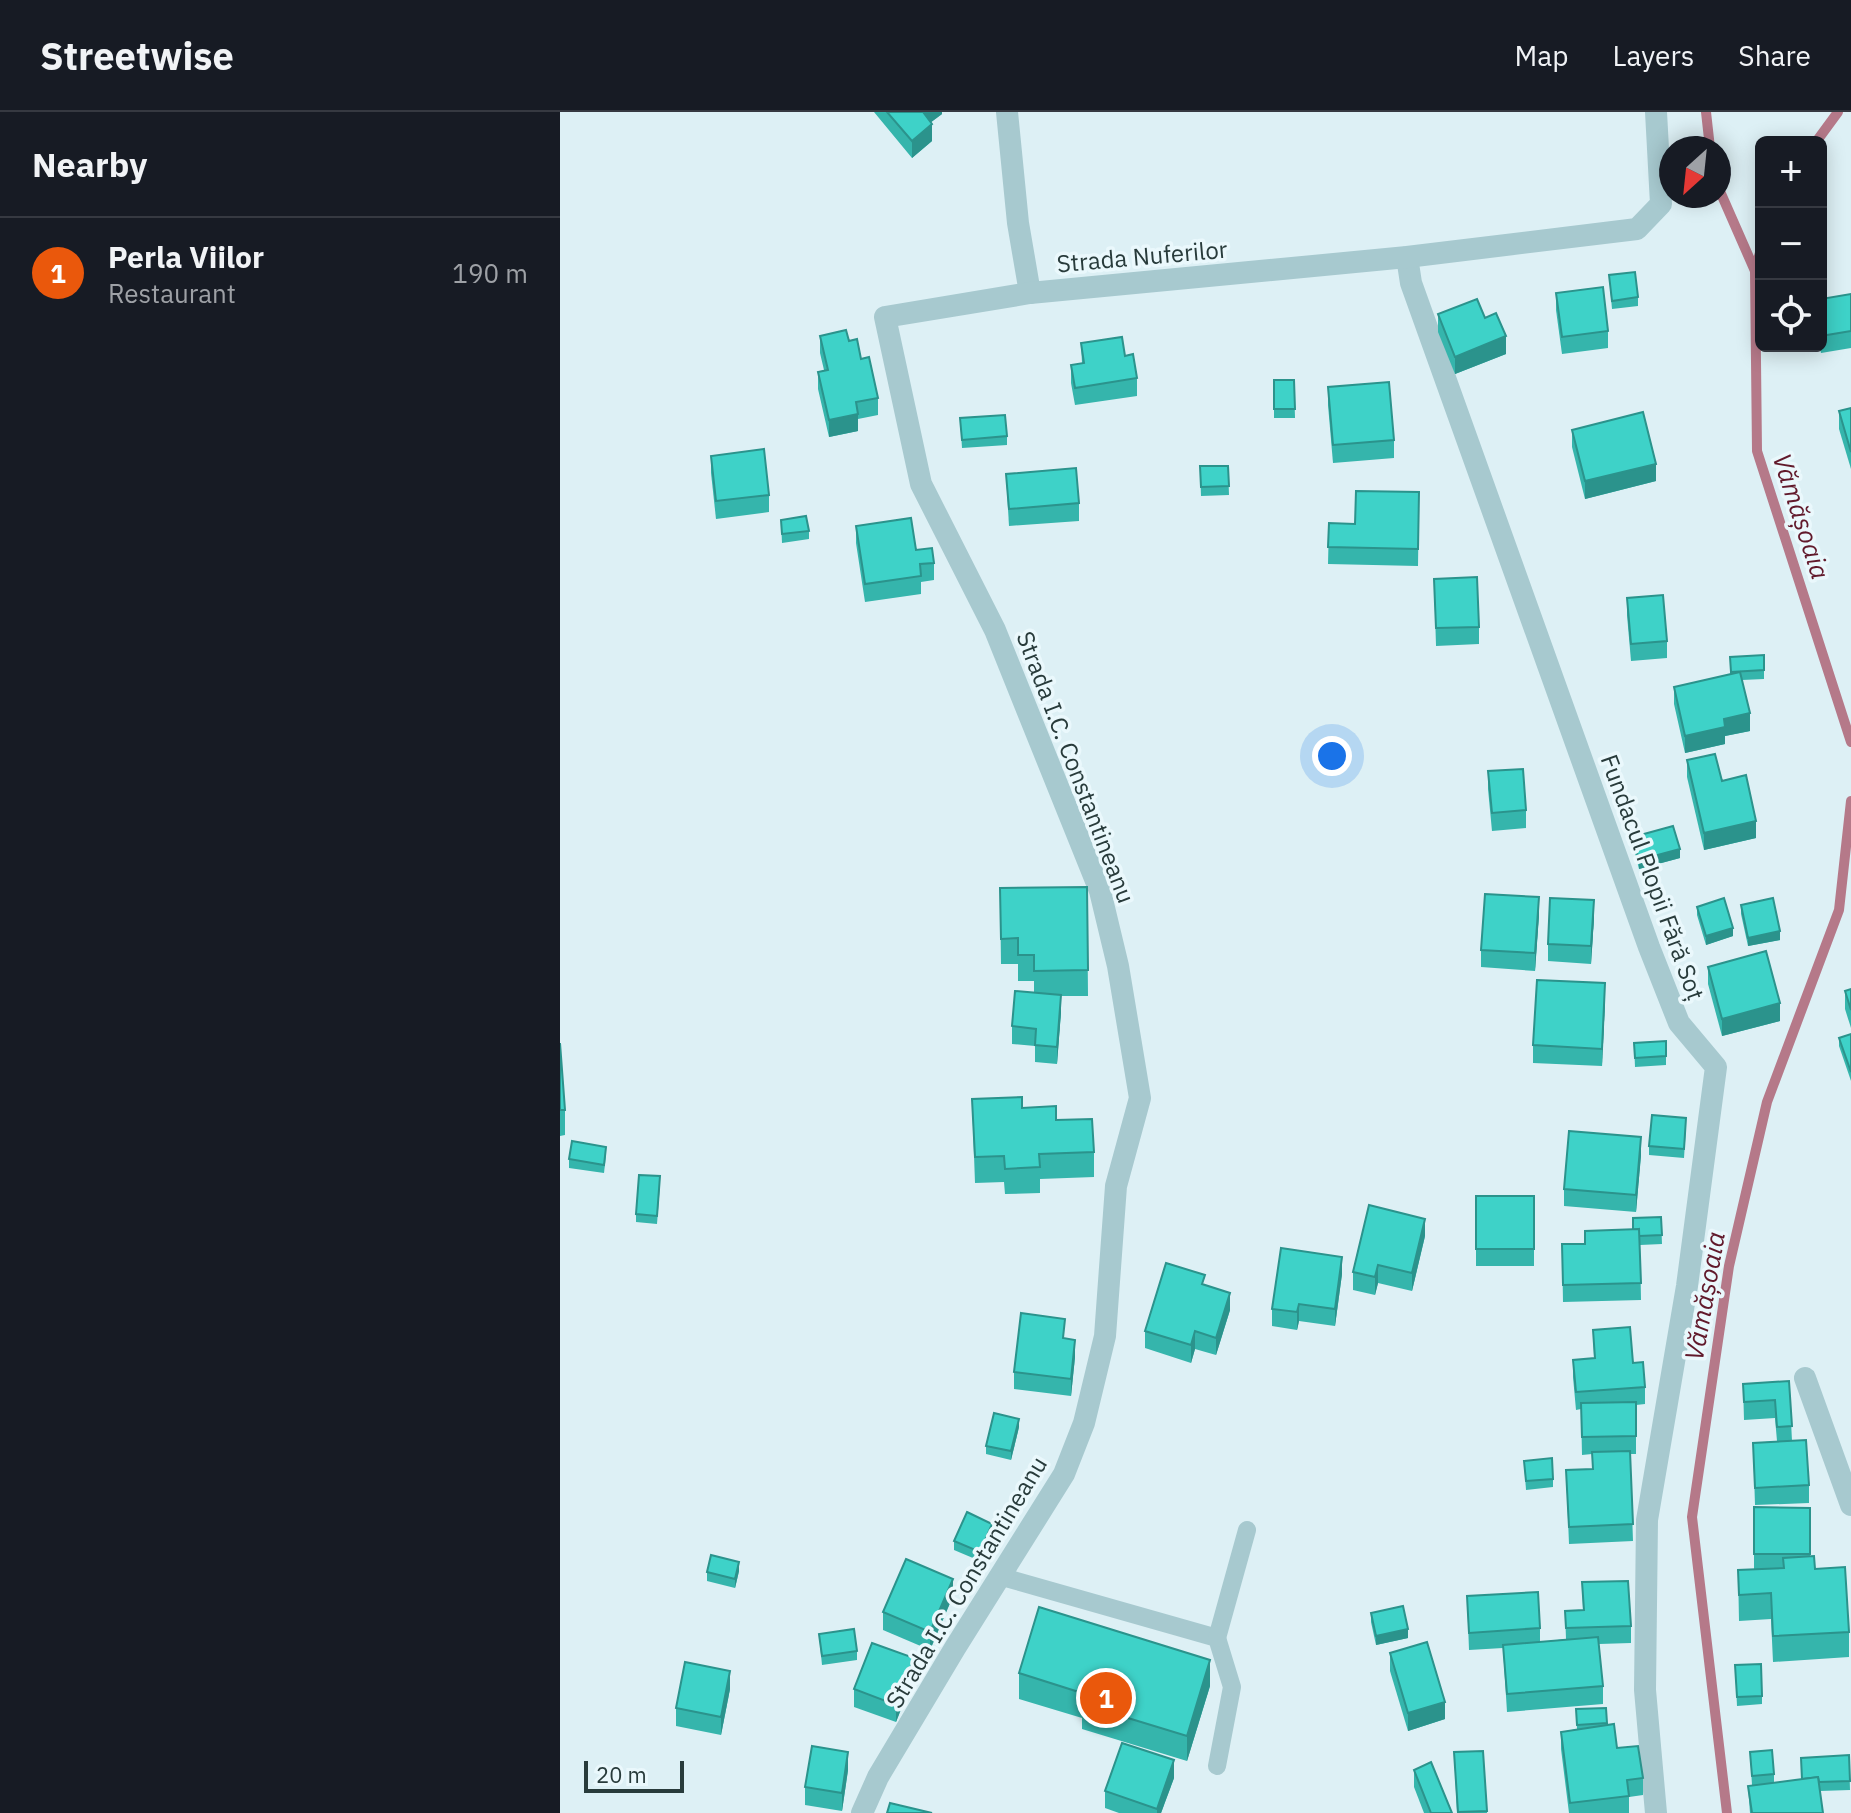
<!DOCTYPE html>
<meta charset="utf-8">
<style>
body{margin:0;font-family:"IBM Plex Sans",sans-serif;background:#242831;color:#f1f3f6}
.controls{position:absolute;right:24px;top:24px;display:grid;overflow:hidden;border-radius:12px;box-shadow:0 4px 20px #0003}
.controls button{width:72px;height:72px;display:grid;place-items:center;padding:0;border:0;border-bottom:2px solid #363941;background:#171b24;color:#f1f3f6;font:40px sans-serif}
.compass{position:absolute;left:1099px;top:24px;width:72px;height:72px;border-radius:50%;background:#171b24;box-shadow:0 4px 20px #0003;rotate:207deg}
.scale{position:absolute;left:24px;bottom:20px;width:100px;box-sizing:border-box;padding-left:8px;border:4px solid #283b3b;border-top:0;font-size:22px;line-height:28px;white-space:nowrap;color:#283b3b;-webkit-text-stroke:6px #eaf8fc;paint-order:stroke}
.you{position:absolute;left:772px;top:644px;width:28px;height:28px;margin:-20px;border:6px solid #fff;border-radius:50%;background:#1a73e8;box-shadow:0 0 0 12px #1a73e833}
.badge{display:grid;place-items:center;width:52px;height:52px;border-radius:50%;background:#ea580c;color:#fff;font-size:26px;font-weight:700}
.pin{position:absolute;translate:-50% -50%;border:4px solid #fff;box-shadow:0 2px 8px #0006}
.list{margin:0;padding:0;list-style:none}
h2{display:flex;justify-content:space-between;align-items:center;height:104px;margin:0;padding:0 32px;font-size:34px}
h2 small{font-size:26px;font-weight:400;color:#9ea1a6}
.list li{display:grid;grid-template-columns:52px 1fr auto;gap:24px;align-items:center;box-sizing:border-box;height:112px;padding:0 32px;border-top:2px solid #363941}
.list b{display:block;font-size:30px;white-space:nowrap}
.list p{margin:0;font-size:26px;white-space:nowrap;color:#9ea1a6}
.list em{font-size:26px;font-style:normal;color:#9ea1a6}
.icon{flex:none;width:44px;height:44px;fill:none;stroke:currentColor;stroke-width:2;stroke-linecap:round;stroke-linejoin:round}
.map{position:relative;flex:none;width:1291px;height:1701px;overflow:hidden}
header{display:flex;align-items:center;gap:48px;box-sizing:border-box;height:112px;padding:0 40px;background:#171b24;border-bottom:2px solid #363941}
header strong{font-size:38px}
nav{display:flex;gap:44px;margin-inline-start:auto;font-size:28px}
main{display:flex}
aside{flex:1;background:#171b24}
.map>svg:first-child{display:block}
.lines{fill:none;stroke-linecap:round;stroke-linejoin:round}
.stream{stroke:#b57989;stroke-width:10}
.service{stroke:#a7c9cf;stroke-width:18}
.minor{stroke:#a7c9cf;stroke-width:22}
.wall{fill:#35b5ac}
.shaded-wall{fill:#2b938c}
.building{fill:#3ed2c8;stroke:#2b938c;stroke-width:2}
.labels{text-anchor:middle;dominant-baseline:central;stroke-width:7;stroke-linejoin:round;paint-order:stroke}
.street-label{font-size:24px;fill:#283b3b;stroke:#eaf8fc}
.water-label{font-size:26px;font-style:italic;fill:#61192b;stroke:#eaf8fc}
</style>
<header>
<strong>Streetwise</strong>
<nav><a>Map</a><a>Layers</a><a>Share</a></nav>
</header>
<main>
<aside>
<h2>Nearby<small></small></h2>
<ul class="list">
<li><span class="badge">1</span><div><b>Perla Viilor</b><p>Restaurant</p></div><em>190 m</em></li>
</ul>
</aside>
<div class="map">
<svg width="1291" height="1701" viewBox="0 0 1291 1701">
<rect width="100%" height="100%" fill="#ddf0f5"/>
<g class="lines">
<g class="stream">
<polyline points="1146,0 1150,36"/>
<polyline points="1256,30 1278,0"/>
<polyline points="1159,77 1195,159"/>
<polyline points="1201,137 1195,159 1197,339 1291,630"/>
<polyline points="1167,1701 1132,1405 1169,1154 1207,990 1279,798 1291,689"/>
</g>
<g class="service">
<polyline points="439,1464 657,1526 672,1575 657,1654"/>
<polyline points="657,1526 687,1418"/>
</g>
<g class="minor">
<polyline points="447,0 458,111 470,181"/>
<polyline points="847,145 851,171 1089,835 1119,911 1156,955 1127,1174 1087,1408 1085,1578 1096,1701"/>
<polyline points="1245,1266 1291,1393"/>
<polyline points="302,1701 318,1665 395,1536 504,1362 524,1311 545,1224 556,1074 580,986 558,854 540,779 435,518 361,372 325,205 470,181 847,145 1077,117 1101,92 1096,0"/>
</g>
</g>
<g class="wall">
<polygon points="314,0 382,0 382,2 371,10 372,29 352,46"/>
<polygon points="1049,163 1078,185 1078,194 1052,197"/>
<polygon points="996,181 1048,219 1048,236 1002,242 996,198"/>
<polygon points="1291,182 1291,236 1261,241 1259,234 1261,234 1261,187"/>
<polygon points="878,202 925,206 946,242 895,262 878,220"/>
<polygon points="260,224 289,229 301,247 318,286 318,303 298,307 298,319 269,325 258,277 258,260 264,258 260,241"/>
<polygon points="521,231 577,266 577,284 515,293 511,271 511,253 522,251"/>
<polygon points="714,268 734,268 735,306 714,306"/>
<polygon points="768,275 834,328 834,346 773,351 768,293"/>
<polygon points="1291,296 1291,357 1279,317 1279,299"/>
<polygon points="400,306 447,324 447,333 402,336"/>
<polygon points="1012,318 1096,369 1025,387 1012,335"/>
<polygon points="151,344 209,383 209,400 156,407 151,361"/>
<polygon points="640,354 668,354 669,383 641,384"/>
<polygon points="446,362 519,391 519,409 449,414"/>
<polygon points="859,380 858,454 768,452 769,411 795,412"/>
<polygon points="221,408 249,419 249,427 222,431"/>
<polygon points="296,414 356,438 374,451 374,468 361,470 361,482 305,490 296,431"/>
<polygon points="874,467 919,515 919,532 876,534"/>
<polygon points="1067,486 1107,529 1107,546 1071,549 1067,503"/>
<polygon points="1204,543 1204,567 1182,568 1190,619 1165,624 1165,632 1125,641 1114,592 1114,575 1170,562 1170,545"/>
<polygon points="1127,648 1162,669 1196,726 1144,738 1127,665"/>
<polygon points="928,659 966,698 966,716 932,719 928,677"/>
<polygon points="1073,725 1120,746 1079,757 1073,733"/>
<polygon points="527,775 528,884 501,884 501,900 497,952 475,950 475,934 452,932 452,914 474,880 474,869 458,869 458,852 441,852 440,776"/>
<polygon points="1181,793 1220,828 1188,834 1181,802"/>
<polygon points="1137,795 1173,824 1146,833 1137,803"/>
<polygon points="979,803 975,859 921,855 921,838"/>
<polygon points="1034,806 1031,852 988,849 988,832"/>
<polygon points="1148,855 1220,909 1162,924 1148,872"/>
<polygon points="1291,877 1291,916 1285,897 1285,879"/>
<polygon points="1045,889 1042,954 973,951 973,933"/>
<polygon points="1291,922 1291,969 1279,934 1279,926"/>
<polygon points="1106,929 1106,953 1075,955 1074,931"/>
<polygon points="0,931 5,998 5,1023 0,1024"/>
<polygon points="412,987 462,996 496,1008 534,1040 534,1065 480,1067 480,1081 445,1082 444,1070 415,1071"/>
<polygon points="1126,1015 1124,1046 1089,1043 1089,1034"/>
<polygon points="46,1043 44,1061 9,1056 9,1047"/>
<polygon points="1081,1043 1076,1100 1004,1094 1004,1077"/>
<polygon points="100,1073 97,1112 76,1110 76,1102"/>
<rect x="916" y="1084" width="58" height="70"/>
<polygon points="1101,1105 1102,1132 1080,1133 1081,1188 1003,1190 1002,1132 1025,1132 1073,1118"/>
<polygon points="865,1124 852,1179 818,1171 815,1183 793,1178 793,1160"/>
<polygon points="782,1162 775,1214 739,1209 737,1218 712,1214 712,1197"/>
<polygon points="645,1173 670,1198 656,1243 635,1237 631,1251 585,1236 585,1219"/>
<polygon points="1033,1218 1073,1251 1085,1275 1085,1292 1076,1293 1076,1342 1070,1342 1073,1429 1009,1432 1006,1358 1032,1357 1032,1342 1022,1343 1021,1297 1016,1298 1013,1265 1013,1248 1034,1246"/>
<polygon points="505,1226 515,1245 511,1284 454,1277 454,1260"/>
<polygon points="1229,1269 1232,1329 1249,1373 1249,1391 1195,1393 1193,1331 1217,1329 1215,1306 1184,1308 1183,1272"/>
<polygon points="459,1315 451,1348 426,1342 426,1334"/>
<polygon points="964,1349 993,1367 993,1375 966,1378"/>
<polygon points="1194,1395 1250,1396 1250,1444 1255,1457 1289,1520 1289,1545 1213,1550 1211,1507 1179,1509 1178,1458 1194,1457"/>
<polygon points="432,1420 420,1449 394,1438 394,1429"/>
<polygon points="179,1459 175,1476 147,1469 147,1460"/>
<polygon points="1022,1470 1071,1514 1071,1531 1039,1532 1043,1574 1043,1592 947,1600 943,1536 909,1538 907,1484 980,1516 980,1530 1006,1527 1005,1499 1023,1498"/>
<polygon points="393,1484 370,1538 323,1518 323,1500"/>
<polygon points="811,1501 848,1526 816,1533 811,1510"/>
<polygon points="259,1522 297,1539 297,1548 262,1553"/>
<polygon points="830,1541 885,1607 848,1619 830,1559"/>
<polygon points="1175,1553 1202,1584 1202,1592 1177,1594"/>
<polygon points="459,1561 650,1574 627,1649 522,1617 522,1606 459,1587"/>
<polygon points="354,1564 336,1610 294,1595 294,1577"/>
<polygon points="170,1577 161,1623 116,1614 116,1596"/>
<polygon points="1046,1596 1047,1613 1057,1636 1083,1666 1083,1683 1069,1685 1069,1701 1009,1701 1001,1637 1001,1620 1017,1617 1016,1597"/>
<polygon points="923,1639 927,1701 897,1701 894,1640"/>
<polygon points="1190,1640 1214,1662 1214,1671 1241,1667 1289,1643 1290,1678 1260,1679 1263,1701 1190,1701 1188,1674 1192,1673"/>
<polygon points="288,1658 282,1699 245,1693 245,1675"/>
<polygon points="854,1658 892,1701 864,1701 854,1675"/>
<polygon points="614,1666 601,1701 559,1701 545,1696 545,1679"/>
</g>
<g class="shaded-wall">
<polygon points="363,0 382,0 382,2 362,17"/>
<polygon points="372,12 372,29 352,46 352,29"/>
<polygon points="946,224 946,242 895,262 895,245"/>
<polygon points="298,302 298,319 269,325 269,308"/>
<polygon points="1096,352 1096,369 1025,387 1025,369"/>
<polygon points="1190,601 1190,619 1165,624 1165,632 1125,641 1125,624 1164,607"/>
<polygon points="1196,709 1196,726 1144,738 1144,721"/>
<polygon points="1120,737 1120,746 1079,757 1079,748"/>
<polygon points="979,785 979,803 975,859 975,841"/>
<polygon points="1034,788 1034,806 1031,852 1031,834"/>
<polygon points="1173,816 1173,824 1146,833 1146,824"/>
<polygon points="1220,819 1220,828 1188,834 1188,826"/>
<polygon points="1045,871 1045,889 1042,954 1042,937"/>
<polygon points="501,883 501,900 497,952 497,935"/>
<polygon points="1220,891 1220,909 1162,924 1162,907"/>
<polygon points="1081,1025 1081,1043 1076,1100 1076,1083"/>
<polygon points="865,1107 865,1124 852,1179 852,1161"/>
<polygon points="782,1145 782,1162 775,1214 775,1197"/>
<polygon points="818,1153 818,1171 815,1183 815,1165"/>
<polygon points="670,1181 670,1198 656,1243 656,1226"/>
<polygon points="739,1192 739,1209 737,1218 737,1200"/>
<polygon points="635,1219 635,1237 631,1251 631,1233"/>
<polygon points="515,1228 515,1245 511,1284 511,1267"/>
<polygon points="459,1307 459,1315 451,1348 451,1339"/>
<polygon points="432,1412 432,1420 420,1449 420,1440"/>
<polygon points="179,1450 179,1459 175,1476 175,1467"/>
<polygon points="393,1467 393,1484 370,1538 370,1520"/>
<polygon points="848,1517 848,1526 816,1533 816,1524"/>
<polygon points="354,1546 354,1564 336,1610 336,1593"/>
<polygon points="650,1548 650,1574 627,1649 627,1624"/>
<polygon points="170,1559 170,1577 161,1623 161,1605"/>
<polygon points="885,1590 885,1607 848,1619 848,1601"/>
<polygon points="288,1640 288,1658 282,1699 282,1681"/>
<polygon points="614,1648 614,1666 601,1701 597,1701 597,1697"/>
</g>
<g class="building">
<polygon points="327,0 363,0 372,12 352,29"/>
<polygon points="1075,160 1078,185 1052,189 1049,163"/>
<polygon points="1043,175 1048,219 1002,225 996,181"/>
<polygon points="1291,182 1291,219 1261,224 1261,187"/>
<polygon points="917,187 925,206 936,201 946,224 895,245 878,202"/>
<polygon points="286,218 289,229 297,227 301,247 309,245 318,286 296,290 298,302 269,308 258,260 268,258 260,224"/>
<polygon points="562,225 565,244 573,242 577,266 515,276 511,253 524,251 521,231"/>
<polygon points="714,268 734,268 735,297 714,297"/>
<polygon points="829,270 834,328 773,333 768,275"/>
<polygon points="1291,296 1291,340 1279,299"/>
<polygon points="1083,300 1096,352 1025,369 1012,318"/>
<polygon points="445,303 447,324 402,328 400,306"/>
<polygon points="204,337 209,383 156,389 151,344"/>
<polygon points="640,354 668,354 669,374 641,375"/>
<polygon points="516,356 519,391 449,397 446,362"/>
<polygon points="796,379 859,380 858,437 768,435 769,411 795,412"/>
<polygon points="246,404 249,419 222,422 221,408"/>
<polygon points="351,406 356,438 372,436 374,451 360,452 361,464 305,472 296,414"/>
<polygon points="917,465 919,515 876,516 874,467"/>
<polygon points="1103,483 1107,529 1071,532 1067,486"/>
<polygon points="1204,543 1204,558 1171,560 1170,545"/>
<polygon points="1180,560 1190,601 1164,607 1165,615 1125,624 1114,575"/>
<polygon points="1155,642 1162,669 1186,663 1196,709 1144,721 1127,648"/>
<polygon points="963,657 966,698 932,701 928,659"/>
<polygon points="1113,714 1120,737 1079,748 1073,725"/>
<polygon points="527,775 528,858 474,859 474,843 458,843 458,826 441,827 440,776"/>
<polygon points="925,782 979,785 975,841 921,838"/>
<polygon points="990,786 1034,788 1031,834 988,832"/>
<polygon points="1164,786 1173,816 1146,824 1137,795"/>
<polygon points="1213,786 1220,819 1188,826 1181,793"/>
<polygon points="1206,839 1220,891 1162,907 1148,855"/>
<polygon points="977,868 1045,871 1042,937 973,933"/>
<polygon points="1291,877 1291,898 1285,879"/>
<polygon points="455,879 501,883 497,935 475,933 476,917 452,914"/>
<polygon points="1291,922 1291,960 1279,926"/>
<polygon points="1106,929 1106,944 1075,946 1074,931"/>
<polygon points="0,931 5,998 0,998"/>
<polygon points="462,985 462,996 496,994 496,1008 532,1007 534,1040 479,1042 480,1055 445,1057 444,1044 415,1045 412,987"/>
<polygon points="1092,1003 1126,1006 1124,1037 1089,1034"/>
<polygon points="1009,1019 1081,1025 1076,1083 1004,1077"/>
<polygon points="12,1029 46,1035 44,1053 9,1047"/>
<polygon points="79,1063 100,1064 97,1104 76,1102"/>
<rect x="916" y="1084" width="58" height="53"/>
<polygon points="809,1093 865,1107 852,1161 818,1153 815,1165 793,1160"/>
<polygon points="1101,1105 1102,1123 1079,1124 1079,1117 1073,1118 1073,1106"/>
<polygon points="1079,1117 1081,1171 1003,1173 1002,1132 1025,1132 1025,1119"/>
<polygon points="721,1136 782,1145 775,1197 739,1192 737,1200 712,1197"/>
<polygon points="606,1151 645,1163 642,1172 670,1181 656,1226 635,1219 631,1233 585,1219"/>
<polygon points="461,1201 505,1207 503,1226 515,1228 511,1267 454,1260"/>
<polygon points="1070,1215 1073,1251 1083,1250 1085,1275 1016,1280 1013,1248 1035,1246 1033,1218"/>
<polygon points="1229,1269 1232,1314 1217,1315 1215,1288 1184,1290 1183,1272"/>
<polygon points="1076,1290 1076,1324 1022,1325 1021,1291"/>
<polygon points="434,1301 459,1307 451,1339 426,1334"/>
<polygon points="1246,1328 1249,1373 1195,1376 1193,1331"/>
<polygon points="1070,1339 1073,1412 1009,1415 1006,1358 1033,1357 1032,1340"/>
<polygon points="992,1346 993,1367 966,1369 964,1349"/>
<polygon points="1194,1395 1250,1396 1250,1442 1194,1442"/>
<polygon points="407,1400 432,1412 420,1440 394,1429"/>
<polygon points="151,1443 179,1450 175,1467 147,1460"/>
<polygon points="1254,1444 1255,1457 1285,1455 1289,1520 1213,1524 1211,1481 1179,1483 1178,1458 1224,1456 1223,1446"/>
<polygon points="346,1447 393,1467 370,1520 323,1500"/>
<polygon points="1068,1469 1071,1514 1006,1516 1005,1499 1024,1498 1022,1470"/>
<polygon points="978,1480 980,1516 909,1521 907,1484"/>
<polygon points="843,1494 848,1517 816,1524 811,1501"/>
<polygon points="479,1495 650,1548 627,1624 522,1592 525,1582 459,1561"/>
<polygon points="294,1517 297,1539 262,1544 259,1522"/>
<polygon points="1038,1525 1043,1574 947,1582 943,1533"/>
<polygon points="867,1530 885,1590 848,1601 830,1541"/>
<polygon points="312,1531 354,1546 336,1593 294,1577"/>
<polygon points="125,1550 170,1559 161,1605 116,1596"/>
<polygon points="1201,1552 1202,1584 1177,1585 1175,1553"/>
<polygon points="1046,1596 1047,1611 1017,1613 1016,1597"/>
<polygon points="1054,1612 1057,1636 1078,1634 1083,1666 1067,1668 1069,1684 1010,1691 1001,1620"/>
<polygon points="562,1631 614,1648 597,1697 545,1679"/>
<polygon points="252,1634 288,1640 282,1681 245,1675"/>
<polygon points="1212,1638 1214,1662 1192,1664 1190,1640"/>
<polygon points="923,1639 927,1699 898,1700 894,1640"/>
<polygon points="1289,1643 1290,1669 1259,1670 1258,1665 1242,1667 1241,1646"/>
<polygon points="871,1650 892,1701 871,1701 854,1658"/>
<polygon points="1258,1665 1263,1701 1192,1701 1188,1674"/>
<polygon points="330,1691 372,1701 327,1701"/>
</g>
<g class="labels">
<g class="street-label">
<text transform="translate(582 144) rotate(-5)">Strada Nuferilor</text>
<text transform="translate(516 655) rotate(69)">Strada I.C. Constantineanu</text>
<text transform="translate(1093 765) rotate(70)">Fundacul Plopii Fără Soț</text>
<text transform="translate(406 1470) rotate(-59)">Strada I.C. Constantineanu</text>
</g>
<g class="water-label">
<text transform="translate(1242 404) rotate(72)">Vămășoaia</text>
<text transform="translate(1144 1184) rotate(-80)">Vămășoaia</text>
</g>
</g>
</svg>
<div class="controls">
<button>+</button>
<button>−</button>
<button><svg class="icon" aria-label="locate" viewBox="0 0 24 24"><circle cx="12" cy="12" r="6"/><path d="M12 2v4M12 18v4M2 12h4M18 12h4"/></svg></button>
</div>
<svg class="compass" viewBox="-18 -18 36 36"><path d="M0-13l5 13h-10z" fill="#e53935"/><path d="M0 13l5-13h-10z" fill="#9ea1a6"/></svg>
<div class="scale">20 m</div>
<div class="you"></div>
<div class="pin badge" style="left:546px;top:1586px">1</div>
</div>
</main>
